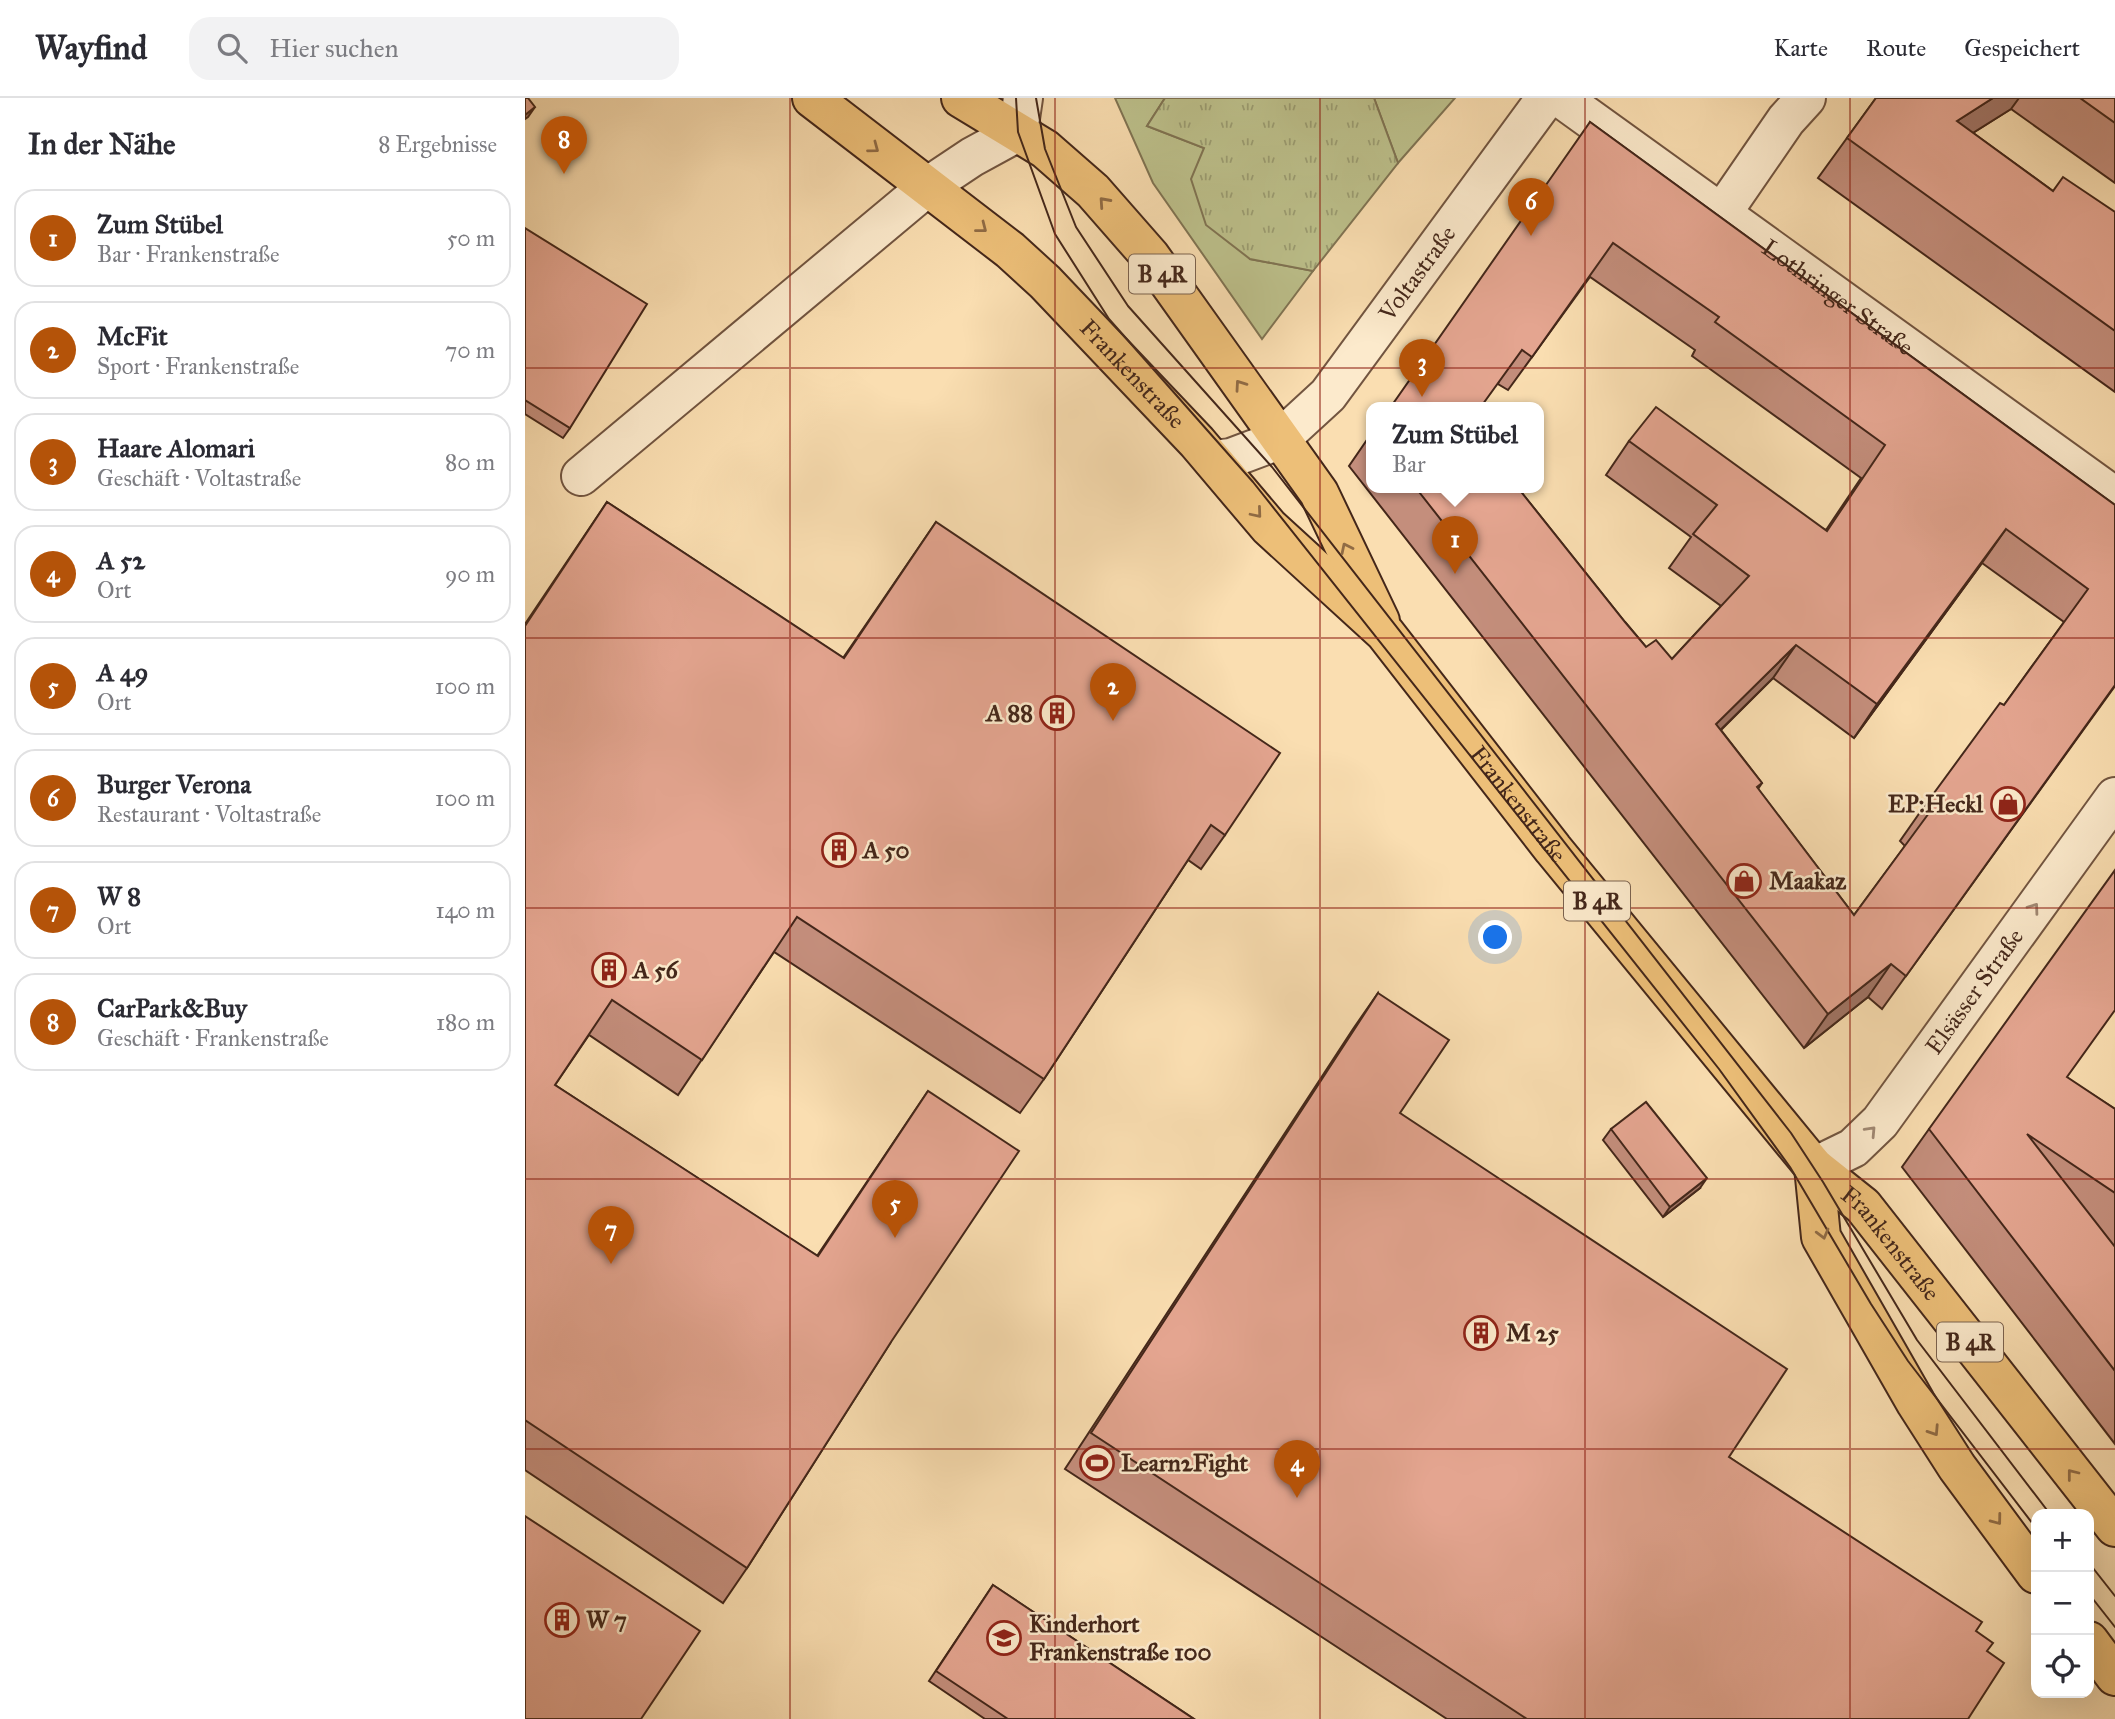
<!DOCTYPE html>
<html lang="de">
<meta charset="utf-8">
<style>
body{margin:0;font-family:"IM FELL Great Primer",serif;background:#f2f2f3;color:#2b2b33}
.controls{position:absolute;right:21px;bottom:21px;display:grid;overflow:hidden;border-radius:14px;box-shadow:0 7px 28px #0002}
.controls button{width:63px;height:63px;display:grid;place-items:center;padding:0;border:0;border-bottom:2px solid #e1e1e2;background:#fff;color:#2b2b33;font:35px sans-serif}
.you{position:absolute;left:971px;top:840px;width:24px;height:24px;margin:-18px;border:5px solid #fff;border-radius:50%;background:#1a73e8;box-shadow:0 0 0 10px #1a73e833}
.badge{display:grid;place-items:center;width:46px;height:46px;border-radius:50%;background:#b45309;color:#fff;font-size:23px;font-weight:700}
.pin{position:absolute;translate:-50% -58px;filter:drop-shadow(0 2px 4px #0008)}
.pin::after{content:'';position:absolute;top:37px;width:24px;height:21px;background:inherit;clip-path:polygon(0 0,100% 0,50% 100%)}
.popup{position:absolute;left:841px;top:304px;width:178px;height:91px;box-sizing:border-box;display:grid;place-content:center;border-radius:14px;background:#fff;filter:drop-shadow(0 2px 5px #0005);font-size:23px;white-space:nowrap;color:#7c7c81}
.popup b{font-size:26px;color:#2b2b33}
.popup::after{content:'';position:absolute;left:50%;top:100%;margin-left:-14px;border:14px solid transparent;border-top-color:#fff}
.list{margin:0;padding:0;list-style:none}
h2{display:flex;justify-content:space-between;align-items:center;height:91px;margin:0;padding:0 28px;font-size:30px}
h2 small{font-size:23px;font-weight:400;color:#7c7c81}
.list li{display:grid;grid-template-columns:46px 1fr auto;gap:21px;align-items:center;box-sizing:border-box;height:98px;margin:0 14px 14px;padding:0 14px;border:2px solid #e1e1e2;border-radius:21px}
.list b{display:block;font-size:26px;white-space:nowrap}
.list p{margin:0;font-size:23px;white-space:nowrap;color:#7c7c81}
.list em{font-size:23px;font-style:normal;color:#7c7c81}
.icon{flex:none;width:38px;height:38px;fill:none;stroke:currentColor;stroke-width:2;stroke-linecap:round;stroke-linejoin:round}
.map{position:relative;flex:none;width:1590px;height:1621px;overflow:hidden}
header{display:flex;align-items:center;gap:42px;box-sizing:border-box;height:98px;padding:0 35px;background:#fff;border-bottom:2px solid #e1e1e2}
header strong{font-size:33px}
nav{display:flex;gap:38px;margin-inline-start:auto;font-size:24px}
.search{width:490px;height:63px;background:#f2f2f3;display:flex;align-items:center;gap:18px;box-sizing:border-box;padding:0 24px;border-radius:21px;color:#7c7c81;font-size:26px}
main{display:flex}
aside{flex:1;background:#fff}
.map>svg:first-child{display:block}
.green{fill:#bdc18c;stroke:#807453;stroke-width:2}
.park{fill:url(#park-tufts);stroke:#807453;stroke-width:2}
.lines{fill:none;stroke-linecap:round;stroke-linejoin:round}
.minor-casing{stroke:#725540;stroke-width:42}
.major-casing{stroke:#44271a;stroke-width:42}
.minor{stroke:#fceacc;stroke-width:38}
.major{stroke:#edbf78;stroke-width:38}
.tram{stroke:#44271a;stroke-width:2}
.wall{fill:#c48e7c;stroke:#44271a;stroke-width:2;fill-rule:evenodd}
.shaded-wall{fill:#a07465;stroke:#44271a;stroke-width:2}
.building{fill:#e4a590;stroke:#44271a;stroke-width:2;fill-rule:evenodd}
.oneway{stroke:#906b44}
.oneway2{stroke:#a08873}
.grid{fill:none;stroke:#8f2418;stroke-width:2;stroke-opacity:0.55}
.labels{text-anchor:middle;dominant-baseline:central;stroke-width:5;stroke-linejoin:round;paint-order:stroke}
.shield{fill:#fceacc;stroke:#7b624f;stroke-width:2}
.shield-label{font-size:23px;font-weight:bold;fill:#44271a}
.street-label{font-size:24px;fill:#44271a;stroke:#fceacc}
.poi-label{font-size:24px;font-weight:bold;fill:#44271a;stroke:#fceacc;text-anchor:start}
</style>
<header>
<strong>Wayfind</strong>
<div class="search"><svg class="icon" aria-label="search" viewBox="0 0 24 24"><circle cx="10" cy="10" r="6"/><path d="M15 15l6 6"/></svg>Hier suchen</div>
<nav><a>Karte</a><a>Route</a><a>Gespeichert</a></nav>
</header>
<main>
<aside>
<h2>In der Nähe<small>8 Ergebnisse</small></h2>
<ul class="list">
<li><span class="badge">1</span><div><b>Zum Stübel</b><p>Bar · Frankenstraße</p></div><em>50 m</em></li>
<li><span class="badge">2</span><div><b>McFit</b><p>Sport · Frankenstraße</p></div><em>70 m</em></li>
<li><span class="badge">3</span><div><b>Haare Alomari</b><p>Geschäft · Voltastraße</p></div><em>80 m</em></li>
<li><span class="badge">4</span><div><b>A 52</b><p>Ort</p></div><em>90 m</em></li>
<li><span class="badge">5</span><div><b>A 49</b><p>Ort</p></div><em>100 m</em></li>
<li><span class="badge">6</span><div><b>Burger Verona</b><p>Restaurant · Voltastraße</p></div><em>100 m</em></li>
<li><span class="badge">7</span><div><b>W 8</b><p>Ort</p></div><em>140 m</em></li>
<li><span class="badge">8</span><div><b>CarPark&amp;Buy</b><p>Geschäft · Frankenstraße</p></div><em>180 m</em></li>
</ul>
</aside>
<div class="map">
<svg width="1590" height="1621" viewBox="0 0 1590 1621">
<defs>
<pattern id="park-tufts" width="24" height="20" patternUnits="userSpaceOnUse" patternTransform="scale(1.75)"><rect width="24" height="20" fill="#bdc18c"/><path d="M3 7l-1-3M5 7V3M7 7l1-3M15 17l-1-3M17 17v-4M19 17l1-3" fill="none" stroke="#9b9d72"/></pattern>
</defs>
<rect width="100%" height="100%" fill="#fadeb1"/>
<filter id="stains"><feTurbulence type="fractalNoise" baseFrequency=".00286" numOctaves="4"/><feColorMatrix values="0 0 0 0 .2 0 0 0 0 .09 0 0 0 0 .02 0 0 0 .5 -.17"/></filter>
<radialGradient id="worn" r=".72"><stop offset=".6" stop-color="#630" stop-opacity="0"/><stop offset="1" stop-color="#630" stop-opacity=".3"/></radialGradient>
<g class="green">
<polygon points="590,0 640,0 622,28 679,50 725,161 788,173 737,241 628,85"/>
<polygon points="849,0 930,0 873,65"/>
</g>
<polygon class="park" points="640,0 849,0 873,65 788,173 725,161 681,127 666,81 679,50 622,28"/>
<g class="lines">
<g class="minor-casing">
<g id="minor">
<path id="s1" d="M1036,0L1590,399"/>
<polyline points="1197,115 1261,22 1281,0"/>
<path id="s2" d="M688,362L706,360L754,342L803,297L1021,0"/>
<polyline points="56,378 402,89 447,59 493,34 498,0"/>
<path id="s3" d="M1289,1069L1328,1050L1355,1024L1590,699"/>
</g>
</g>
<g class="major-casing">
<g id="major">
<path id="s4" d="M287,0L485,152L520,184L672,344L744,429L860,535L1028,751L1289,1069L1338,1108L1590,1429"/>
<polyline points="436,0 520,51 568,93 625,158 794,395 855,523"/>
<polyline points="1289,1069 1296,1139 1391,1305 1432,1369 1511,1476"/>
<polyline points="1564,1543 1590,1578"/>
</g>
</g>
<use href="#minor" class="minor"/>
<use href="#major" class="major"/>
<g class="tram">
<polyline points="491,0 493,34 530,136 584,221 728,384 1194,971 1265,1069 1346,1206 1383,1263 1511,1430"/>
<polyline points="511,0 520,51 551,129 603,208 747,369 1266,1035 1298,1084 1392,1242 1525,1416"/>
<polyline points="1564,1465 1590,1498"/>
<polyline points="1564,1496 1590,1529"/>
</g>
</g>
<g class="wall">
<polygon points="1351,0 1590,0 1590,85 1486,11 1448,35 1528,93 1590,114 1590,294 1293,80"/>
<path d="M1065,24L1590,407V588L1357,911L1343,899L1279,950L824,368L846,336V390H993L1100,524L1121,549L1147,561L1196,508L1144,470L1166,439L1081,377L1104,343L1301,432L1336,380L1167,258L1170,252L1065,179L983,292L973,286ZM1457,465L1539,524L1479,607L1398,710L1375,743L1380,748L1329,817L1233,691L1237,685L1196,632L1248,580L1329,640Z"/>
<polygon points="0,130 45,330 38,340 0,316"/>
<polygon points="82,404 318,560 411,424 700,737 676,771 663,762 519,981 495,1015 249,854 153,997 64,937 30,987 292,1158 403,993 366,1244 222,1470 198,1505 0,1372 0,526"/>
<polygon points="853,895 875,1015 1204,1359 1451,1533 1462,1553 1443,1621 922,1621 540,1371 828,931"/>
<polygon points="1542,980 1590,1011 1590,1346 1377,1069 1404,1031"/>
<polygon points="1086,1031 1175,1090 1138,1119 1078,1042"/>
<polygon points="468,1487 669,1621 460,1621 404,1583"/>
</g>
<g class="shaded-wall">
<polygon points="1468,0 1494,0 1486,11 1403,63 1432,23"/>
<polygon points="10,9 3,19 0,21 0,17"/>
<polygon points="1481,431 1457,465 1329,640 1352,606"/>
<polygon points="1271,547 1248,580 1168,659 1191,626"/>
<polygon points="1366,866 1343,899 1279,950 1303,916"/>
<polygon points="1182,1080 1175,1090 1138,1119 1145,1109"/>
</g>
<g class="building">
<polygon points="0,0 3,0 10,9 0,17"/>
<polygon points="1351,0 1468,0 1432,23 1528,93 1538,79 1590,114 1590,233 1322,40"/>
<polygon points="1555,0 1590,0 1590,25"/>
<path d="M1065,24L1590,407V587L1381,878L1366,866L1303,916L891,390H993L1100,524L1121,549L1131,542L1147,561L1224,478L1168,436L1192,407L1104,343L1131,309L1302,433L1360,347L1190,224L1194,219L1088,145L1007,259L997,252L955,310H865ZM1481,431L1563,491L1479,607L1475,605L1398,710L1404,715L1329,817L1232,689L1237,685L1191,626L1271,547L1352,606Z"/>
<polygon points="0,130 122,206 45,330 0,302"/>
<polygon points="82,404 319,560 411,424 755,655 700,737 686,727 519,981 272,819 177,962 87,902 30,987 293,1158 403,993 494,1053 366,1244 222,1470 0,1322 0,528"/>
<polygon points="1590,772 1590,912 1542,979 1590,1011 1590,1095 1502,1036 1590,1149 1590,1273 1404,1031"/>
<polygon points="853,895 924,942 875,1015 1262,1271 1204,1359 1457,1524 1451,1533 1468,1545 1462,1553 1479,1565 1443,1621 1002,1621 566,1335"/>
<polygon points="1121,1004 1182,1080 1145,1109 1086,1031"/>
<polygon points="0,1418 175,1533 116,1621 0,1621"/>
<polygon points="468,1487 669,1621 483,1621 411,1573"/>
</g>
<defs><path id="oneway-chevron" d="M-2-3.5L2.5 0L-2 3.5" fill="none" stroke-width="1.6" stroke-linecap="round" stroke-linejoin="round" transform="scale(1.75)"/></defs>
<g class="oneway">
<use href="#oneway-chevron" transform="translate(349 50) rotate(37)"/>
<use href="#oneway-chevron" transform="translate(579 104) rotate(-132)"/>
<use href="#oneway-chevron" transform="translate(457 130) rotate(38)"/>
<use href="#oneway-chevron" transform="translate(715 287) rotate(-125)"/>
<use href="#oneway-chevron" transform="translate(732 415) rotate(50)"/>
<use href="#oneway-chevron" transform="translate(821 450) rotate(-116)"/>
<use href="#oneway-chevron" transform="translate(1298 1136) rotate(75)"/>
<use href="#oneway-chevron" transform="translate(1409 1333) rotate(57)"/>
<use href="#oneway-chevron" transform="translate(1547 1376) rotate(-128)"/>
<use href="#oneway-chevron" transform="translate(1472 1422) rotate(53)"/>
</g>
<g class="oneway2">
<use href="#oneway-chevron" transform="translate(1509 810) rotate(-54)"/>
<use href="#oneway-chevron" transform="translate(1346 1033) rotate(-47)"/>
</g>
<path class="grid" d="M265,0V1621M530,0V1621M795,0V1621M1060,0V1621M1325,0V1621M0,270H1590M0,540H1590M0,810H1590M0,1081H1590M0,1351H1590"/>
<defs>
<g id="building-ring" transform="scale(1.75)"><circle r="9.5" fill="#fceacc" stroke="#8f2418" stroke-width="1.5"/><path d="M-4-6H4V6H1V3H-1V6H-4ZM-2.5-4.3h1.7v1.8h-1.7ZM.8-4.3h1.7v1.8H.8ZM-2.5-1h1.7V.8h-1.7ZM.8-1h1.7V.8H.8Z" fill="#8f2418"/></g>
<g id="shop-ring" transform="scale(1.75)"><circle r="9.5" fill="#fceacc" stroke="#8f2418" stroke-width="1.5"/><path d="M-5-2.5h2.3a2.7 3.5 0 0 1 5.4 0H5L5.5 6h-11ZM-1.5-2.5h3a1.5 2.3 0 0 0-3 0Z" fill="#8f2418"/></g>
<g id="stadium-ring" transform="scale(1.75)"><circle r="9.5" fill="#fceacc" stroke="#8f2418" stroke-width="1.5"/><path d="M0-5a6.5 5 0 1 0 0 10a6.5 5 0 1 0 0-10ZM-3.5-1.8h7v3.6h-7Z" fill="#8f2418"/></g>
<g id="school-ring" transform="scale(1.75)"><circle r="9.5" fill="#fceacc" stroke="#8f2418" stroke-width="1.5"/><path d="M0-5L7-2L0 1L-7-2ZM-4 1L0 2.5L4 1V4Q0 6-4 4Z" fill="#8f2418"/></g>
</defs>
<g fill-rule="evenodd">
<use href="#building-ring" x="532" y="615"/>
<use href="#shop-ring" x="1483" y="706"/>
<use href="#building-ring" x="314" y="752"/>
<use href="#shop-ring" x="1219" y="783"/>
<use href="#building-ring" x="84" y="872"/>
<use href="#building-ring" x="956" y="1235"/>
<use href="#stadium-ring" x="572" y="1365"/>
<use href="#building-ring" x="37" y="1522"/>
<use href="#school-ring" x="479" y="1540"/>
</g>
<g class="labels">
<g class="shield">
<rect x="604" y="156.5" width="66" height="39" rx="5"/>
<rect x="1039" y="783.5" width="66" height="39" rx="5"/>
<rect x="1412" y="1224.5" width="66" height="39" rx="5"/>
</g>
<g class="shield-label">
<text x="637" y="176">B 4R</text>
<text x="1072" y="803">B 4R</text>
<text x="1445" y="1244">B 4R</text>
</g>
<g class="street-label">
<text stroke="none"><textPath href="#s2" startOffset="287">Voltastraße</textPath></text>
<text stroke="none"><textPath href="#s1" startOffset="341">Lothringer Straße</textPath></text>
<text stroke="none"><textPath href="#s4" startOffset="424">Frankenstraße</textPath></text>
<text stroke="none"><textPath href="#s4" startOffset="1003">Frankenstraße</textPath></text>
<text stroke="none"><textPath href="#s3" startOffset="242">Elsässer Straße</textPath></text>
<text stroke="none"><textPath href="#s4" startOffset="1580">Frankenstraße</textPath></text>
</g>
<g class="poi-label">
<text x="508" y="615" text-anchor="end">A 88</text>
<text x="1458" y="706" text-anchor="end">EP:Heckl</text>
<text x="338" y="752">A 50</text>
<text x="1244" y="783">Maakaz</text>
<text x="108" y="872">A 56</text>
<text x="981" y="1235">M 25</text>
<text x="596" y="1365">Learn2Fight</text>
<text x="61" y="1522">W 7</text>
<text x="504" y="1526">Kinderhort<tspan x="504" dy="28">Frankenstraße 100</tspan></text>
</g>
</g>
<rect width="100%" height="100%" filter="url(#stains)"/>
<rect width="100%" height="100%" fill="url(#worn)"/>
</svg>
<div class="controls">
<button>+</button>
<button>−</button>
<button><svg class="icon" aria-label="locate" viewBox="0 0 24 24"><circle cx="12" cy="12" r="6"/><path d="M12 2v4M12 18v4M2 12h4M18 12h4"/></svg></button>
</div>
<div class="you"></div>
<div class="pin badge" style="left:930px;top:476px">1</div>
<div class="popup"><b>Zum Stübel</b>Bar</div>
<div class="pin badge" style="left:588px;top:623px">2</div>
<div class="pin badge" style="left:897px;top:299px">3</div>
<div class="pin badge" style="left:772px;top:1400px">4</div>
<div class="pin badge" style="left:370px;top:1140px">5</div>
<div class="pin badge" style="left:1006px;top:138px">6</div>
<div class="pin badge" style="left:86px;top:1166px">7</div>
<div class="pin badge" style="left:39px;top:76px">8</div>
</div>
</main>
